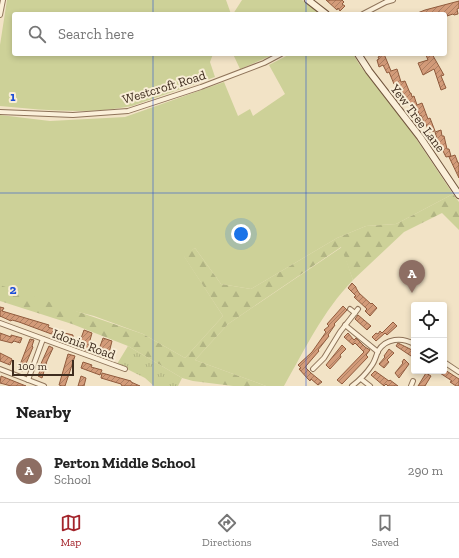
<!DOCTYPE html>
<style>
body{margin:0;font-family:"Zilla Slab",serif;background:#f2f2f2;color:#222}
.controls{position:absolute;right:12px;bottom:12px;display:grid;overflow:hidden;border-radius:4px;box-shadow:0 2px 6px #0003}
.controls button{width:36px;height:36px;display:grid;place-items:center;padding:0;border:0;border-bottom:1px solid #e0e0e0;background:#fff;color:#222;font:20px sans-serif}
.scale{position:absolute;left:12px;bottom:10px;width:62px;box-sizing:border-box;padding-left:4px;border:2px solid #3e2c1e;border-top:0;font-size:11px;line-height:14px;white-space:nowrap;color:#3e2c1e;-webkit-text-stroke:3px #f8edd6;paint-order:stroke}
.you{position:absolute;left:241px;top:234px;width:14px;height:14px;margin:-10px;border:3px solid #fff;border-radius:50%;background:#1a73e8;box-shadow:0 0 0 6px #1a73e833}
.badge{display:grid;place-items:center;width:26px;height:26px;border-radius:50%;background:#a3242b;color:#fff;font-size:13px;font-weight:700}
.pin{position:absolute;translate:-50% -33px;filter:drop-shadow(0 1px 2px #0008)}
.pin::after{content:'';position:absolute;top:21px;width:14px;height:12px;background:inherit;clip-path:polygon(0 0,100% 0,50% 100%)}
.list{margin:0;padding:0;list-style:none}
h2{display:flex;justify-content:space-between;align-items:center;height:52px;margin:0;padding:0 16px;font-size:17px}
h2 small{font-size:13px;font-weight:400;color:#767676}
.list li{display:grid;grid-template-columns:26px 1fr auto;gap:12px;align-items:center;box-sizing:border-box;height:64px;padding:0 16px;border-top:1px solid #e0e0e0}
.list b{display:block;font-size:15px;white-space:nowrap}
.list p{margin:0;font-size:13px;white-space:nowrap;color:#767676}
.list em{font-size:13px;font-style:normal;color:#767676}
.icon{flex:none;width:22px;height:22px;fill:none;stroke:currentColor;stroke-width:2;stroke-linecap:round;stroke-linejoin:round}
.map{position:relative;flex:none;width:459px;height:386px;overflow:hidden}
.search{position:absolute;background:#fff;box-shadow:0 2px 6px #0003;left:12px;right:12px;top:12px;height:44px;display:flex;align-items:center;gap:10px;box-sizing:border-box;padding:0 14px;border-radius:4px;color:#767676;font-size:15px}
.sheet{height:116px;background:#fff}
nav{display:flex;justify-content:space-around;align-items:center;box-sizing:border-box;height:56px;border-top:1px solid #e0e0e0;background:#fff;font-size:11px;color:#767676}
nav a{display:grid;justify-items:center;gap:2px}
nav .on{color:#a3242b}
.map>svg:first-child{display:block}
.grass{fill:#cdd198}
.forest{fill:url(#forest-firs)}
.park{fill:url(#park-tufts)}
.building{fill:url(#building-hatch);stroke:#905b3d}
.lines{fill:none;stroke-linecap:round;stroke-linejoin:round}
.street-casing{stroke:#8f745a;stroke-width:6}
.secondary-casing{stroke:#71553d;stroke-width:8}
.street{stroke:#fbf0da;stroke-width:4}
.secondary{stroke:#fbf0da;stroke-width:6}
.grid{fill:none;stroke:#1d4ed8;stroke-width:1;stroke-opacity:0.55}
.labels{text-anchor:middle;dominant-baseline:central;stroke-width:4;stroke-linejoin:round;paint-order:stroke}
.street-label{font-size:13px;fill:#3e2c1e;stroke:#f8edd6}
.grid-label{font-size:13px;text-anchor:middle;font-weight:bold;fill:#1d4ed8;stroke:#f8edd6;stroke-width:4;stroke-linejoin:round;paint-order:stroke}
</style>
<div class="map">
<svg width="459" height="386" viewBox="0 0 459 386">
<defs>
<pattern id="forest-firs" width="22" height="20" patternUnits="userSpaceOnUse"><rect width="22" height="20" fill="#cdd198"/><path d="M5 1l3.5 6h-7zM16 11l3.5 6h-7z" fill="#b1b483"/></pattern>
<pattern id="park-tufts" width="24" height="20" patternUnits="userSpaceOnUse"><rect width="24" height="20" fill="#cdd198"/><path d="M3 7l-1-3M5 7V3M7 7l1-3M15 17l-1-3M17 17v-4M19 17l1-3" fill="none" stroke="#b1b483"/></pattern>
<pattern id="building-hatch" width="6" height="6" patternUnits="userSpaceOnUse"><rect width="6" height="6" fill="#d39b79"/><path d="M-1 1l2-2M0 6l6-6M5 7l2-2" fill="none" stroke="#ad7f63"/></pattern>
</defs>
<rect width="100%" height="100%" fill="#f2e3c6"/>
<g class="grass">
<path d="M7,0H226L231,14H14V54H213L210,62L215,77L132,106C88,115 44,110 0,106V45Z"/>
<polygon points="242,0 302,0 321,14 233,14"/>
<polygon points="233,54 275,54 240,69"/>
<polygon points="290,54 353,54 361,67 399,113 453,194 396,224 366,226 337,238 251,289 221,284 195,248 184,256 223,316 185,358 143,334 94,316 58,307 0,286 0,115 50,121 125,117 224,82 238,116 250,109 253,116 285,94 269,65"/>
<path d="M342,247L353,280C323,311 305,349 284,386H266L195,360L228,324Z"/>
</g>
<polygon class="forest" points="453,194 459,202 459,230 442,213 404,232 353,280 341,247 228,324 195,360 266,386 233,386 193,381 182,378 128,346 72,324 0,301 0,285 143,334 185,358 223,316 183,255 195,248 221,284 251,289 337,238 366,226 396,224"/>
<polygon class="park" points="128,346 182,378 178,386 154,386 145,378 117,364"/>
<g class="building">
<polygon points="326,0 342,0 344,2 342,4 345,6 340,11 338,8 337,10"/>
<polygon points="459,1 459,8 457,9 458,14 454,15 453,14 447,16 447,14 440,14 440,12 433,14 415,14 425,10"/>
<polygon points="384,54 391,71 397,69 401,82 405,81 410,93 411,93 412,97 414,96 417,105 422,103 428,119 430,118 435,131 429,132 426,124 425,125 421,115 420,116 417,109 413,110 411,106 409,106 401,89 400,90 397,83 394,84 389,72 387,73 383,65 379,67 377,60 379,59 378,57"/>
<polygon points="432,54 444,75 441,76 446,88 441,90 434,69 423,75 418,63 428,60 426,55"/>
<polygon points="441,130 442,136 444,136 447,149 449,149 451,156 446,157 442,149 440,149 435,132"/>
<polygon points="455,155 458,163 459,163 459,178 449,157"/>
<polygon points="352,283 356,287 356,288 359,293 371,304 372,303 377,308 370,316 365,311 367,309 354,297 356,296 348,288"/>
<polygon points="343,306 347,310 334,324 335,325 328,335 329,336 318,350 319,351 306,366 306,368 311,373 322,382 318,385 311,379 310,381 308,379 299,369 301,368 298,365 312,352 326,332 324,330 329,326 327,324"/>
<polygon points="0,307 4,308 2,311 49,325 48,327 56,330 56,331 73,335 73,337 74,338 73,342 19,322 12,320 11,321 0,316 0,317"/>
<polygon points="358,315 371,326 367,330 355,319"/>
<polygon points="393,322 397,326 387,335 385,333 376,341 372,337 376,333 378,334 380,331 382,333"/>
<polygon points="84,330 92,333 87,351 78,347"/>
<polygon points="0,333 11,337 11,335 22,338 20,343 14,341 12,343 0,340"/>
<polygon points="348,333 354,340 356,338 365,347 370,350 366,355 368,357 342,384 337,380 364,352 355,343 353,345 344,337"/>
<polygon points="103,338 112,341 108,357 97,355"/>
<polygon points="30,339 34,340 32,346 33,347 23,371 18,370"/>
<polygon points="398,343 414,351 414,358 396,346"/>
<polygon points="342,345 346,349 340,355 341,357 330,369 326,365"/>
<polygon points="49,346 53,348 47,361 42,378 38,376 41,368 39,368"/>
<polygon points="389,349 394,353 387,360 389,362 384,368 379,364 385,357 384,356"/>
<polygon points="0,353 12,359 10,365 0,361"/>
<polygon points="68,354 75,356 65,386 62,386 59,385"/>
<polygon points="404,359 409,364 399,378 395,373 403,363 402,362"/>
<polygon points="83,362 92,365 91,367 102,370 100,375 81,368"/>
<polygon points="445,370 459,379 459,386 456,386 450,382 452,381 437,371 445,371"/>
<polygon points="375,371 389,381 390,380 398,386 388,386 386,384 384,386 371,375"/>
<polygon points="102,373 131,381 131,382 140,386 122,386 121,384 101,378"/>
<polygon points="426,373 431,376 425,386 418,386"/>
<polygon points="1,376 26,386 11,386 0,383"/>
<polygon points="81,376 86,378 84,386 78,386"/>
</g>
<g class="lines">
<g class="street-casing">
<g id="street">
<polyline points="363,14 386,2 393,0"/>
<polyline points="0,15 3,0"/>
<polyline points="0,112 73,115 128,111 201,87 264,63 281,54"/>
<polyline points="350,309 355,313"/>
<polyline points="0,323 125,369"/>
<polyline points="345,325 378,352"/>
<polyline points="444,362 459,372"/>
<polyline points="0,369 44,386"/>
<polyline points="313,369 324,358 340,332 358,309"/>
<polyline points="361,379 370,386"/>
<polyline points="28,380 43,339"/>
<path d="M352,386C360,380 366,374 372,365C375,361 376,356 378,351C386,338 402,337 414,344"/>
<polyline points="411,386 413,381"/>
</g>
</g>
<g class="secondary-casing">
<g id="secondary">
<polyline points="308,0 326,14"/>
<polyline points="358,54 369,71 420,137 459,195"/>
</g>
</g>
<use href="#street" class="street"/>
<use href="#secondary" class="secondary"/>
</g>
<path class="grid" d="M153,0V14M306,0V14M153,54V386M306,54V386M0,193H459"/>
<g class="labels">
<g class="street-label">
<text transform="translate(164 87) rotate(-17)">Westcroft Road</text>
<text transform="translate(418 118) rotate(53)">Yew Tree Lane</text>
<text transform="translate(84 344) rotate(20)">Idonia Road</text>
</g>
</g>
<g class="grid-label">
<text x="13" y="101">1</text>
<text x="13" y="294">2</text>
</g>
</svg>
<div class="controls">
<button><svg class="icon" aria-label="locate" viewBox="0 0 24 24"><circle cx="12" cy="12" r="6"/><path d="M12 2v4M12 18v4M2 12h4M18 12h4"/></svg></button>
<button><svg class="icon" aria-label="layers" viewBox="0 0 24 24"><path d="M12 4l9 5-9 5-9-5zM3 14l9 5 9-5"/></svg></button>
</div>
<div class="scale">100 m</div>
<div class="you"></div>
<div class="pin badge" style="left:412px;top:293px;background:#8d6e63">A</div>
<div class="search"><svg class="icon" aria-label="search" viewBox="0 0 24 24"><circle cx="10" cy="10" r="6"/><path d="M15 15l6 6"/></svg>Search here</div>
</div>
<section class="sheet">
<h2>Nearby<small></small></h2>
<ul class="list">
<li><span class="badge" style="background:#8d6e63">A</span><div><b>Perton Middle School</b><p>School</p></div><em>290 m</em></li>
</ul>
</section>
<nav>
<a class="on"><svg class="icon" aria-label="map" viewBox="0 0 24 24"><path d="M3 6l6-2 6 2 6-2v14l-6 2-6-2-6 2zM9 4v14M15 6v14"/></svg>Map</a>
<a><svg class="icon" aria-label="directions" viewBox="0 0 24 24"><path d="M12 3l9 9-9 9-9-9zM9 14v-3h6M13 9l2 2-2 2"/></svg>Directions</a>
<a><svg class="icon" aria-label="saved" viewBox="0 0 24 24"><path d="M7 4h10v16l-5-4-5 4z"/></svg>Saved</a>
</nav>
